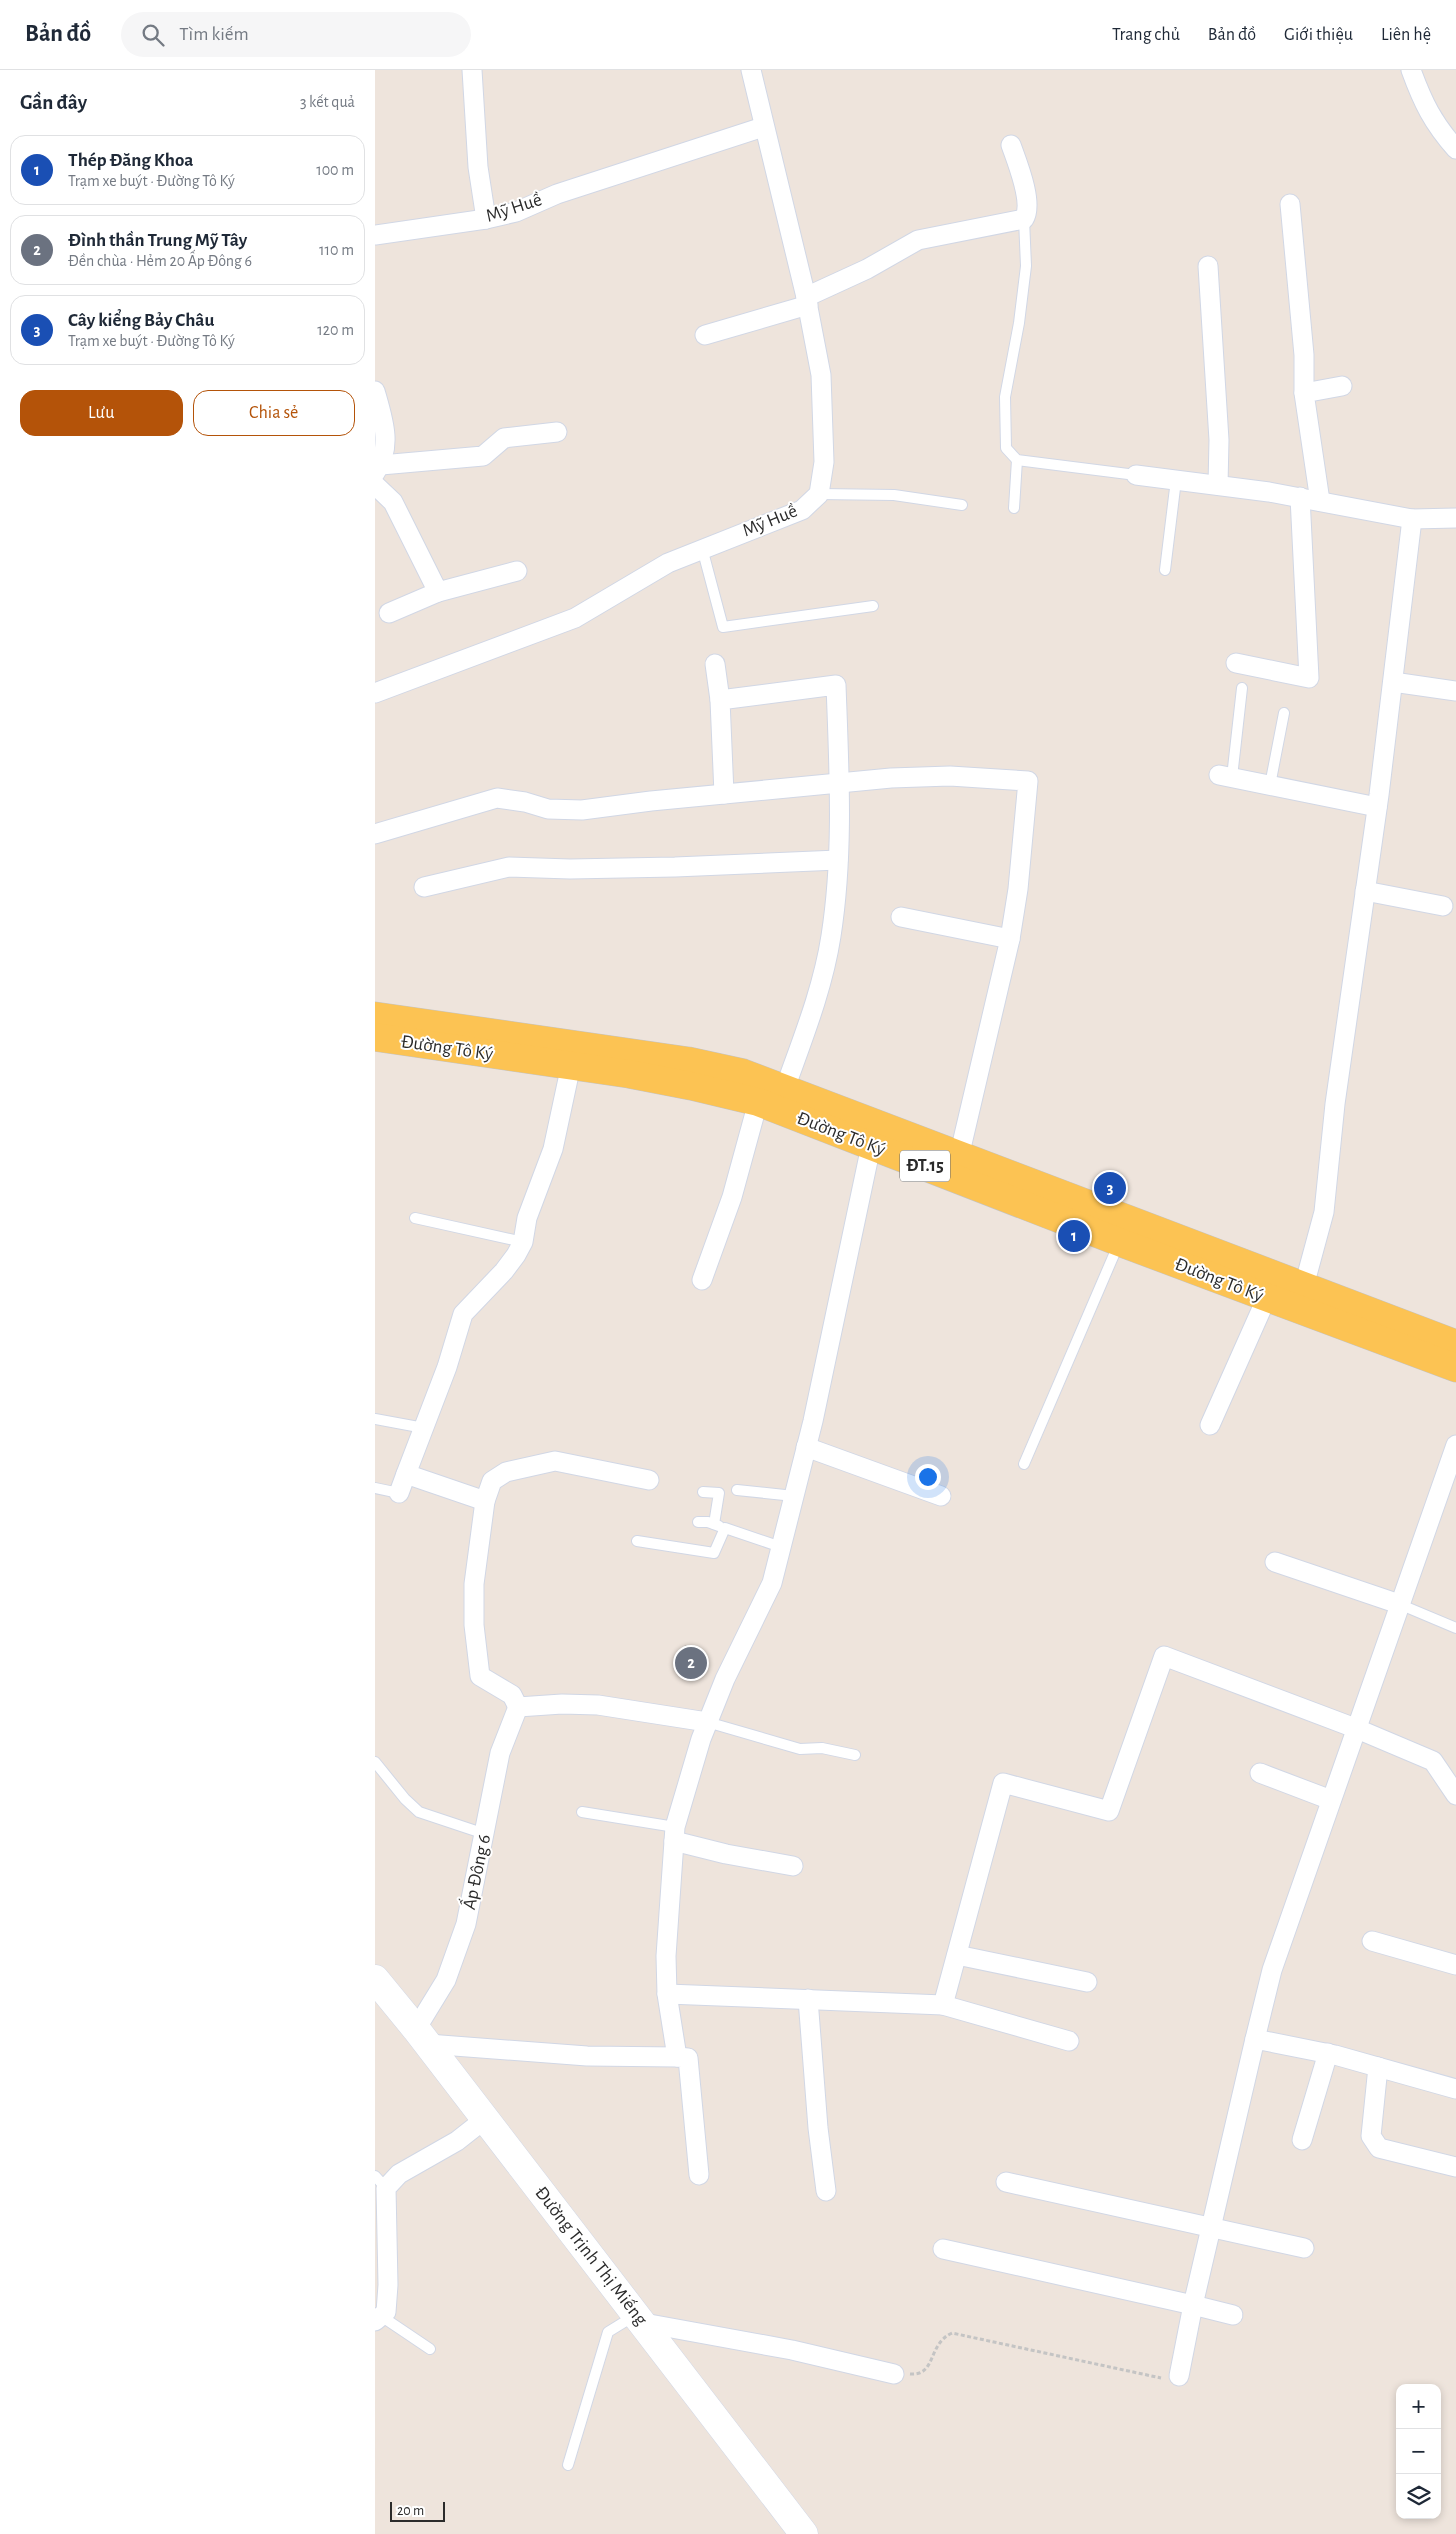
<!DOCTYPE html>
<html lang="vi">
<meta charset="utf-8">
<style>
body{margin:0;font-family:"Alegreya Sans",sans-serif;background:#f6f6f7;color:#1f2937}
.controls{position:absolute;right:15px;bottom:15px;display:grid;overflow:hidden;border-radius:10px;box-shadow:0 2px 8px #0003}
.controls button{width:45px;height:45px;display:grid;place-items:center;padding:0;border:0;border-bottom:1px solid #e0e1e3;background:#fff;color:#1f2937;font:25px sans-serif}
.scale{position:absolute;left:15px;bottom:12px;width:55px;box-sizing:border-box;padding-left:5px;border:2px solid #2b2b2b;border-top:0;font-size:14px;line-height:18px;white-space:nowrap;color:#2b2b2b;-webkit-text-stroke:4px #fff;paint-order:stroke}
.you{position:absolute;left:552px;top:1406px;width:18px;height:18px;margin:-12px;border:4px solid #fff;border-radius:50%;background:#1a73e8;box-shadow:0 0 0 8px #1a73e833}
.badge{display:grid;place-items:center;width:32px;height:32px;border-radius:50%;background:#b45309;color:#fff;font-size:16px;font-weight:700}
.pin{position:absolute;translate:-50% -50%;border:2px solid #fff;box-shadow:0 1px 5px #0006}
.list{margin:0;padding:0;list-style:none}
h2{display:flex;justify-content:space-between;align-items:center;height:65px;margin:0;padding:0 20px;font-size:21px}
h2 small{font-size:16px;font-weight:400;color:#747a83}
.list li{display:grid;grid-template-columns:32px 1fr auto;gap:15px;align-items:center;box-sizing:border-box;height:70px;margin:0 10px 10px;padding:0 10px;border:1px solid #e0e1e3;border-radius:15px}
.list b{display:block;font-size:19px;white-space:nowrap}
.list p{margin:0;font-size:16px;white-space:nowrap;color:#747a83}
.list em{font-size:16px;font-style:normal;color:#747a83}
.actions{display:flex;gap:10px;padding:15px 20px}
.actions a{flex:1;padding:11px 0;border:1px solid #b45309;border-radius:15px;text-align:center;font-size:18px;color:#b45309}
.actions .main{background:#b45309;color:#fff}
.icon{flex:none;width:28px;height:28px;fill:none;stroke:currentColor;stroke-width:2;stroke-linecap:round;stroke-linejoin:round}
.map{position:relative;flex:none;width:1081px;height:2464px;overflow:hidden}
header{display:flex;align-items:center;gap:30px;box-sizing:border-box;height:70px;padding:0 25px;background:#fff;border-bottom:1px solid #e0e1e3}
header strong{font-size:24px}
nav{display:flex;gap:28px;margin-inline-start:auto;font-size:18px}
.search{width:350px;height:45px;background:#f6f6f7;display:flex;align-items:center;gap:12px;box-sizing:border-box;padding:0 18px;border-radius:28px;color:#747a83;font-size:19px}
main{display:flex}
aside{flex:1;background:#fff}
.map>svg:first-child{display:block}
.building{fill:#c6beb8}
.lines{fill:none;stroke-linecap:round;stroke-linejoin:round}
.service-casing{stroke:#d1d7e5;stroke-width:12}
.minor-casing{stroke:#d1d7e5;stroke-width:21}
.secondary-casing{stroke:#d1d7e5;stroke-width:29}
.primary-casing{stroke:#c4c4c4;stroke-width:29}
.path{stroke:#c4c4c4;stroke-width:3;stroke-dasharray:4 2.5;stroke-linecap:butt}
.service{stroke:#fff;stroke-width:10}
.minor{stroke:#fff;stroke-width:19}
.secondary{stroke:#fff;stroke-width:28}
.primary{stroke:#fcc353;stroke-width:28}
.labels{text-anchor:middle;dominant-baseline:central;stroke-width:4;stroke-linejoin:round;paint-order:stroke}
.shield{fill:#fff;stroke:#6b6b6b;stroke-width:1}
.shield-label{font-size:18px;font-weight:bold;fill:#2b2b2b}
.street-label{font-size:19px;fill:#2b2b2b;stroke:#fff}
</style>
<header>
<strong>Bản đồ</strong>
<div class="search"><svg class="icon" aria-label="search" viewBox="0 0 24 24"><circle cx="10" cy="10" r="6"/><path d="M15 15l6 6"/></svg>Tìm kiếm</div>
<nav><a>Trang chủ</a><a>Bản đồ</a><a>Giới thiệu</a><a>Liên hệ</a></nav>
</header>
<main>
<aside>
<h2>Gần đây<small>3 kết quả</small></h2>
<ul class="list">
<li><span class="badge" style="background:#1a4fb4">1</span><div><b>Thép Đăng Khoa</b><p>Trạm xe buýt · Đường Tô Ký</p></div><em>100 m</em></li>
<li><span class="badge" style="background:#6b7280">2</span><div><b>Đình thần Trung Mỹ Tây</b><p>Đền chùa · Hẻm 20 Ấp Đông 6</p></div><em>110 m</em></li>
<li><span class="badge" style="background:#1a4fb4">3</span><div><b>Cây kiểng Bảy Châu</b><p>Trạm xe buýt · Đường Tô Ký</p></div><em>120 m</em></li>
</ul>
<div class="actions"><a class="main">Lưu</a><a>Chia sẻ</a></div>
</aside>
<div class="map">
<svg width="1081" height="2464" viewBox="0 0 1081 2464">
<rect width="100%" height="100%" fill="#eee4dc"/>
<polygon class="building" points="310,1575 332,1584 322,1610 300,1601"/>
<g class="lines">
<g class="service-casing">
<g id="service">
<polyline points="649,149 651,196 644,253 630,327 631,378 642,390 761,405"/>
<polyline points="444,424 519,425 587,435"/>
<polyline points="639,438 642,390"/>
<polyline points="327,478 348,557 498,536"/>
<polyline points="790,500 801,410"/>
<polyline points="857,707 867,618"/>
<polyline points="895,715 909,643"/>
<polyline points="40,1148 148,1172"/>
<polyline points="0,1349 49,1358"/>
<polyline points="649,1394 744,1173"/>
<polyline points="0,1418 24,1423"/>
<polyline points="362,1420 419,1426"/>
<polyline points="328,1422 344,1423 339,1454"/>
<polyline points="323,1452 333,1452 344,1456"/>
<polyline points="262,1471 339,1483 350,1458 406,1477"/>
<polyline points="1024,1534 1081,1558"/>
<polyline points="332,1652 425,1679 447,1678 480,1685"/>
<polyline points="0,1692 30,1729 44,1742 110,1764"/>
<polyline points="207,1742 300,1757"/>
<polyline points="0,2106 11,2118"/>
<polyline points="6,2246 55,2279"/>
<polyline points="193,2395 233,2262 259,2246"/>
</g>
</g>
<g class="minor-casing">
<g id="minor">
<polyline points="97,0 103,97 111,149"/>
<path d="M1036,0C1048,33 1058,53 1081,79"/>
<polyline points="915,134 929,285 929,323"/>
<polyline points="0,165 111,149 141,142 182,124 388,57"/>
<polyline points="833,196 844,370 843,415"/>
<path d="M431,227L492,199L543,170L649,149C659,133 642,92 636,75"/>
<polyline points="330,265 433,235"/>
<path d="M0,321C8,349 18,377 0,403"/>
<polyline points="6,395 108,386 129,368 182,362"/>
<polyline points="761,405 894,422 1037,449 1081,448"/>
<polyline points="0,415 18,432 63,522 142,501"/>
<polyline points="945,431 929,323 967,316"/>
<polyline points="14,543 63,522"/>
<polyline points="861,593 934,608 925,427"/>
<polyline points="340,594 345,630"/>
<polyline points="1018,612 1081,621"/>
<polyline points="0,623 200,548 293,493 427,440 444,424 449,392 446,305 431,227 376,0"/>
<polyline points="844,705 1002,737"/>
<path d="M349,724L345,630L461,615C464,698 469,783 456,866C448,918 428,968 410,1018"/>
<polyline points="0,764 122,728 150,732 173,739 207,740 276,731 516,708 575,706 653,711 643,819 635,869 582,1095"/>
<polyline points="49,817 134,797 195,799 300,797 463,790"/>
<polyline points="990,821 1068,836"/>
<polyline points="526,847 635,869"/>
<polyline points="327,1210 357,1127 383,1032"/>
<polyline points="929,1216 949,1142 960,1034 1004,725 1037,449"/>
<polyline points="835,1355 892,1227"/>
<polyline points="431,1377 566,1426"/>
<polyline points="24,1423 31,1404"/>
<polyline points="110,1431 117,1411 131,1402 180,1391 274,1410"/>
<polyline points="900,1492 1024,1534"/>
<polyline points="143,1637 137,1625 105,1606 99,1555 99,1514 110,1431 31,1404 72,1297 88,1244 129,1201 141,1185 148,1172 152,1148 178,1079 196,995"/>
<polyline points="143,1637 187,1634 223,1635 332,1652"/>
<polyline points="885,1703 956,1730"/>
<polyline points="299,1771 351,1784 418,1796"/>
<polyline points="997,1871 1081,1895"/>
<polyline points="582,1885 712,1912"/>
<polyline points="292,1924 568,1935 628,1713 734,1741 789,1586 980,1658 1058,1691 1081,1725"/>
<polyline points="433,1929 443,2058 451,2121"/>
<polyline points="568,1935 694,1971"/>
<polyline points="41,1959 71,1910 91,1854 125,1683 143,1637"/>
<polyline points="880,1969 897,1900 1081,1375"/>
<polyline points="53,1974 212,1986 302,1987 292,1924 291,1886 300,1757 326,1669 350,1609 397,1513 438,1351 496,1076"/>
<polyline points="302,1987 313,1988 324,2105"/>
<polyline points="1003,1997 996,2066 1004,2078 1081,2097"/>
<polyline points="927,2070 953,1983"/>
<polyline points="631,2112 929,2178"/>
<polyline points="568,2179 818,2235 880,1969 960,1985 1081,2019"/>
<polyline points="0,2251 11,2242 13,2215 11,2118 24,2104 82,2071 110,2049"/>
<polyline points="269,2253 417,2280 519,2304"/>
<polyline points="804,2306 818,2235 858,2245"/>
</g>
</g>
<g class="secondary-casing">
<polyline id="secondary" points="0,1909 41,1959 429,2464"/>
</g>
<g class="primary-casing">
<g id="primary">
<polyline points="0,946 313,991 368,1003 1081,1274"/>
<polyline points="0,967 254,1004 316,1016 383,1032 744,1172 1081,1298"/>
</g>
</g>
<path class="path" d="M535,2304C562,2306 552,2274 577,2263L786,2308"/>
<use href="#service" class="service"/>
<use href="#minor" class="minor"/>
<use href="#secondary" class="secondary"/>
<use href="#primary" class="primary"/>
</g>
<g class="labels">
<rect class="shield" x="525" y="1080.5" width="50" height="31" rx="4"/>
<g class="shield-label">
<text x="550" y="1096">ĐT.15</text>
</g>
<g class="street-label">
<text transform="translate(139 138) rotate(-18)">Mỹ Huề</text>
<text transform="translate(395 451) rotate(-22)">Mỹ Huề</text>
<text transform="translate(72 978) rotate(8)">Đường Tô Ký</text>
<text transform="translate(466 1064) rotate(21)">Đường Tô Ký</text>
<text transform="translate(844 1210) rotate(21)">Đường Tô Ký</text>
<text transform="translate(102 1802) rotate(-78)">Ấp Đông 6</text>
<text transform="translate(216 2186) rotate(52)">Đường Trịnh Thị Miếng</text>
</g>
</g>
</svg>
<div class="controls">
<button>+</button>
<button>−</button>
<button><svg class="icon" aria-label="layers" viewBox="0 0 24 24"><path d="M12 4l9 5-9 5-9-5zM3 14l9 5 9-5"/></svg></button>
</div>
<div class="scale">20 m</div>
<div class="you"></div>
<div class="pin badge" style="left:699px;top:1166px;background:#1a4fb4">1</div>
<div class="pin badge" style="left:316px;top:1593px;background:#6b7280">2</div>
<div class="pin badge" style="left:735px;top:1118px;background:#1a4fb4">3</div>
</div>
</main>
